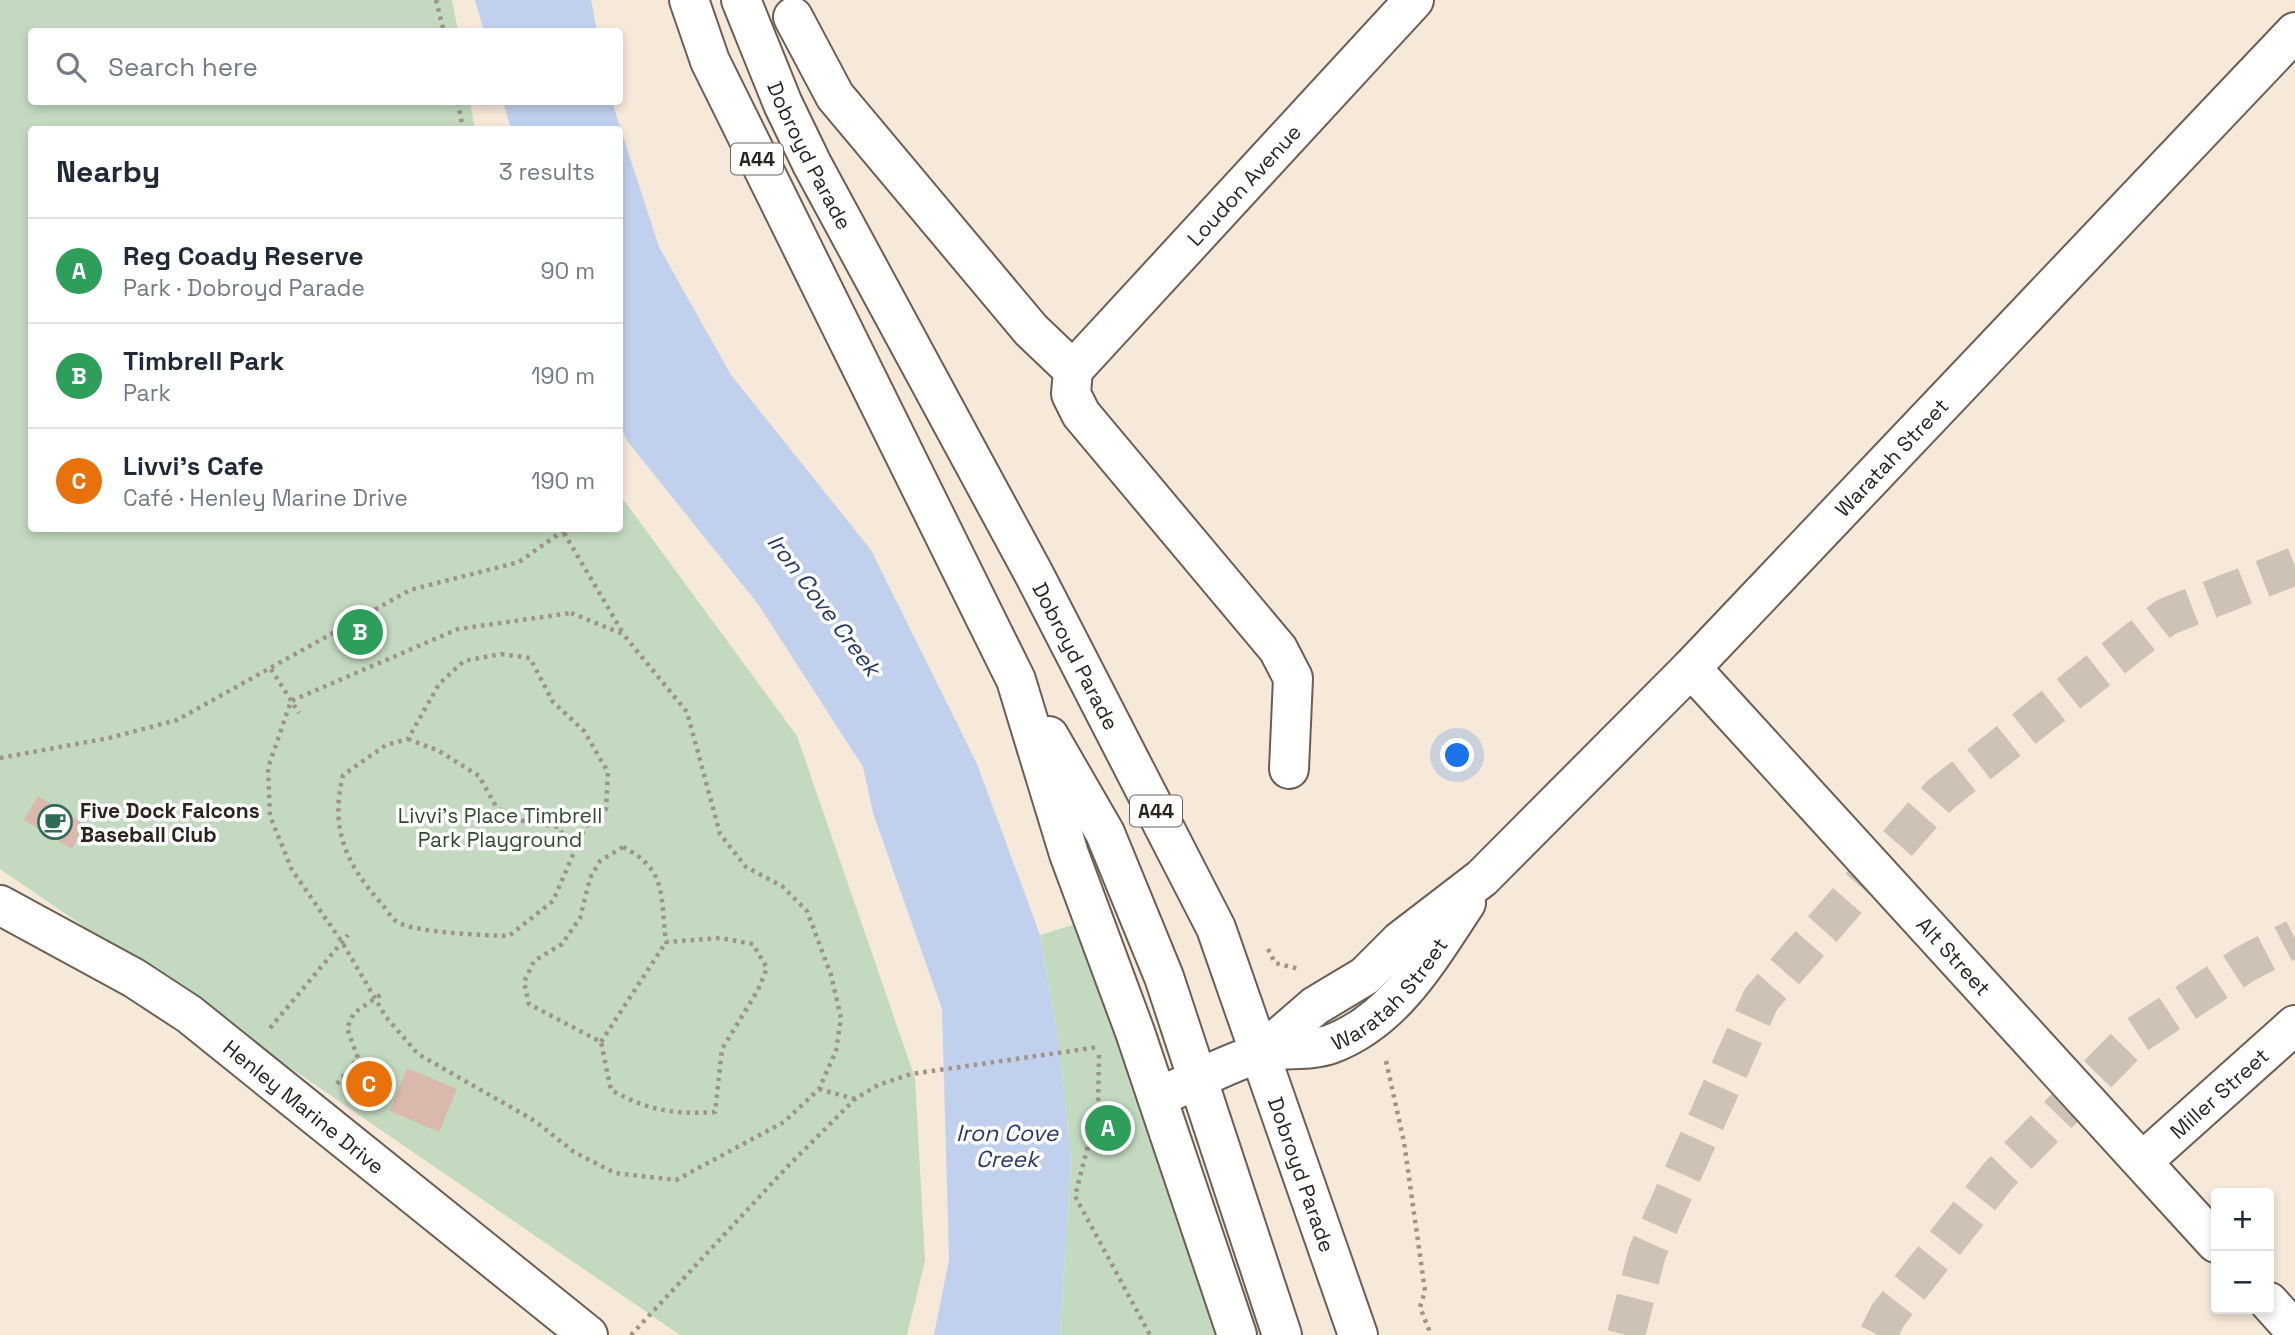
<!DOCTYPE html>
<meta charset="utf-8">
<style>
body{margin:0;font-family:"Space Grotesk",sans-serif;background:#f2f2f3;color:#1f2937}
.controls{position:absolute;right:21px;bottom:21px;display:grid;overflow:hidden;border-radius:7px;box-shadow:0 4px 10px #0003}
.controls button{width:63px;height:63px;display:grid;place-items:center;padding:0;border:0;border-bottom:2px solid #e0e1e3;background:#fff;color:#1f2937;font:35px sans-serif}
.you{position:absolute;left:1458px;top:756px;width:24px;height:24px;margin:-18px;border:5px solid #fff;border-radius:50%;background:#1a73e8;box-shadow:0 0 0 10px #1a73e833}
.badge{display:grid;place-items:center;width:46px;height:46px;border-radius:50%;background:#2f6c57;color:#fff;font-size:23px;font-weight:700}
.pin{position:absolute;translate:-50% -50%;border:4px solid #fff;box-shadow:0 2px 7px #0006}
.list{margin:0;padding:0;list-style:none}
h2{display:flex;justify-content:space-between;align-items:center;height:91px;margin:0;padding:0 28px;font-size:30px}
h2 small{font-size:23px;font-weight:400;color:#747a83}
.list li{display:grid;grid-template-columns:46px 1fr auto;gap:21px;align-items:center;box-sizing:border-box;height:105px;padding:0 28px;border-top:2px solid #e0e1e3}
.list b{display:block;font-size:26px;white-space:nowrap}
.list p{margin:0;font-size:23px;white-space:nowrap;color:#747a83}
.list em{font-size:23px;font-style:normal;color:#747a83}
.icon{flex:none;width:38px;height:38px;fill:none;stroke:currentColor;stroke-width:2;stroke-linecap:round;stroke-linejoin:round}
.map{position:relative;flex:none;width:2295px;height:1335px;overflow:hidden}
.search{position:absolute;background:#fff;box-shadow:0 4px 10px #0003;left:28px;top:28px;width:595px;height:77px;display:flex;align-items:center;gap:18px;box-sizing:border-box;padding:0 24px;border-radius:7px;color:#747a83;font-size:26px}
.panel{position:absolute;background:#fff;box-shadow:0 4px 10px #0003;left:28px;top:126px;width:595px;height:406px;border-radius:7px}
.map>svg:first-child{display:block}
.green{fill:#c3dac0}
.water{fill:#c1d0ed}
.building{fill:#dab8ab}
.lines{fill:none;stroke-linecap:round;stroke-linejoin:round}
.highway-tunnel{stroke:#cdc2b5;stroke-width:38;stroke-dasharray:38 19;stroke-linecap:butt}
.street-casing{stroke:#6a5f52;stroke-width:42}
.highway-casing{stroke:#6a5f52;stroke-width:42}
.path{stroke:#9d9389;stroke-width:4.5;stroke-dasharray:3.5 5;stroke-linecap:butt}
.street{stroke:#fff;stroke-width:38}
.highway{stroke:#fff;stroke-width:38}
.labels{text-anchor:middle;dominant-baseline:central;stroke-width:7;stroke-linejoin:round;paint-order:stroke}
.shield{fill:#fff;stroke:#696662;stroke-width:2}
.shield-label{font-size:19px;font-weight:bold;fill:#29241f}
.street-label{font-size:21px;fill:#29241f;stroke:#fff}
.poi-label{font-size:21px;font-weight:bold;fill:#29241f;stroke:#fff;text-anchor:start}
.park-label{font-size:21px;fill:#2b4d28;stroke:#fff}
.water-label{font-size:23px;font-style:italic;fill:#263960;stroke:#fff}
</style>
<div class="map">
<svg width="2295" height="1335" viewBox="0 0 2295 1335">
<rect width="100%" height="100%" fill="#f6e9da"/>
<g class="green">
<polygon points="0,0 452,0 458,31 32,32 32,102 470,102 475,129 32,130 32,528 620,528 620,495 797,736 915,1078 925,1261 907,1335 680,1335 0,869"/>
<polygon points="1079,923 1219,1335 1060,1335 1071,1159 1059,1044 1040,935"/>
</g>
<g class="water">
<polygon points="475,0 591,0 597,31 484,31"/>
<polygon points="503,102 612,102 659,247 731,375 871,550 977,764 1040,935 1059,1044 1071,1159 1060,1335 934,1335 949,1260 942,1009 873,813 863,767 758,604 628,442 620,426 620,130 511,129"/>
</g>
<g class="building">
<polygon points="38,796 86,825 72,849 24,820"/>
<polygon points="362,1064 390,1085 376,1103 349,1082"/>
<polygon points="407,1068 457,1089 439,1132 390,1111"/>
</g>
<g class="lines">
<g class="highway-tunnel">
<polyline points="1626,1335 1647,1253 1761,999 1940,795 2166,617 2295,566"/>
<polyline points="1878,1335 1888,1315 1998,1176 2135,1036 2245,964 2295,938"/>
</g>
<g class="street-casing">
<g id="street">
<polyline points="793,17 835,96 1031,330 1073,370 1071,394 1081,414 1278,649 1293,678 1289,769"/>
<path id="s1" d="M1073,370L1414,0"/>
<path id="s2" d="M1691,668L2216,1243"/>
<path id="s3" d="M0,905L134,978L189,1014L588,1335"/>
<path id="s4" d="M1261,1053L1315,1006L1365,976L1400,941L1482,878L1691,668L2295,32"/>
<path id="s5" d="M1157,1097C1191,1084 1226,1063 1261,1053C1283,1047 1309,1052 1331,1044C1395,1020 1430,957 1466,903"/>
<path id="s6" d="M2143,1161L2295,1025"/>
<polyline points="2269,1302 2295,1331"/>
</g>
</g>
<g class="highway-casing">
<g id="highway">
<polyline points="689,0 710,61 1016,680 1069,854 1135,1032 1237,1335"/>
<path id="s7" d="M741,0L783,104L812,164L1035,576L1216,928L1358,1335"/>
<polyline points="1049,736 1105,833 1164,977 1282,1335"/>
</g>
</g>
<g class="path">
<polyline points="436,0 444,32"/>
<polyline points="458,102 463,130"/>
<polyline points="564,533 623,633"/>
<polygon points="571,613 623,634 687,712 720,834 746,867 782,886 807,911 831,975 841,1018 836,1051 819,1089 784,1122 676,1180 615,1173 574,1152 535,1121 418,1054 386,1017 342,942 292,870 270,816 268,768 291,701 458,629"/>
<path d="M501,654L530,658L553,702L584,731L608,772L606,809L585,827L553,901L509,936C485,935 416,933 397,922C391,918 385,907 380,902C345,862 330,828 343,775L386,745L408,739L439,684L464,661Z"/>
<polyline points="271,669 299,713"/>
<polyline points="408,739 439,751 479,776 497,808 518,820 559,827 572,854"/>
<polyline points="0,758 109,738 177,720 410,590 519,562 567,528"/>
<path d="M623,847C668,870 660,896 666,942L720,938L753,944L767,968L758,990L722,1049L715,1112C674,1115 647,1110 611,1090L601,1042L529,1004L524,982L534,961L562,944L580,918L590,878L600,861Z"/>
<polyline points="1268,949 1275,963 1299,969"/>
<polyline points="270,1028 348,935"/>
<polyline points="601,1042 666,942"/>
<polyline points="1099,1055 1098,1107 1075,1196 1150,1335"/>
<polyline points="1386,1061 1404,1142 1425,1291 1420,1307 1431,1335"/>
<polyline points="337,1084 358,1058 347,1028 354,1013 383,993"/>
<polyline points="819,1089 855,1099"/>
<polyline points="631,1335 789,1165 855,1099 878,1085 911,1074 1099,1047"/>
</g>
<use href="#street" class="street"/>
<use href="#highway" class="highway"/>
</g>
<defs>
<g id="cafe-ring" transform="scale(1.75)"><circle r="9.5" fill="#fff" stroke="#2f6c57" stroke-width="1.5"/><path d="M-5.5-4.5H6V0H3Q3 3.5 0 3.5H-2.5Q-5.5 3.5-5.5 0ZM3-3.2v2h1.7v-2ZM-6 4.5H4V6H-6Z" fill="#2f6c57"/></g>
</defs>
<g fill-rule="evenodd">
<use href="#cafe-ring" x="55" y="822"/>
</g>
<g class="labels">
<g class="shield">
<rect x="731" y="143.5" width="52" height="31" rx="5"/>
<rect x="1130" y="795.5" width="52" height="31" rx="5"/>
</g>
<g class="shield-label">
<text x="757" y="159">A44</text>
<text x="1156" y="811">A44</text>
</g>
<g class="street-label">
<text stroke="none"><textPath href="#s7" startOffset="170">Dobroyd Parade</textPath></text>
<text stroke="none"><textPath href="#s1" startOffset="252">Loudon Avenue</textPath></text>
<text stroke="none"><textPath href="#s4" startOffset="870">Waratah Street</textPath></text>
<text stroke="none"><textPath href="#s7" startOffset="737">Dobroyd Parade</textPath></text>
<text stroke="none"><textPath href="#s2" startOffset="390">Alt Street</textPath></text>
<text stroke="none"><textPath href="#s5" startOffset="262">Waratah Street</textPath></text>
<text stroke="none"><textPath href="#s6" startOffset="102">Miller Street</textPath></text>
<text stroke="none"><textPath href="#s3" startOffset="366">Henley Marine Drive</textPath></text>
<text stroke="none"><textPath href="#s7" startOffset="1304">Dobroyd Parade</textPath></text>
</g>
<g class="poi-label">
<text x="80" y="810">Five Dock Falcons<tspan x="80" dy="24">Baseball Club</tspan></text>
</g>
<g class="park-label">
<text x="500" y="815">Livvi's Place Timbrell<tspan x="500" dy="24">Park Playground</tspan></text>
</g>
<g class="water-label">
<text transform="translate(824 605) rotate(53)">Iron Cove Creek</text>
<text x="1007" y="1133">Iron Cove<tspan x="1007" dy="26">Creek</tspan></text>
</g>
</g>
</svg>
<div class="controls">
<button>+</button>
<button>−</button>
</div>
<div class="you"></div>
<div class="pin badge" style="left:1108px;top:1128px;background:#2e9e5b">A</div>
<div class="pin badge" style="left:360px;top:632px;background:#2e9e5b">B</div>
<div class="pin badge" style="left:369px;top:1084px;background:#e8710a">C</div>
<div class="search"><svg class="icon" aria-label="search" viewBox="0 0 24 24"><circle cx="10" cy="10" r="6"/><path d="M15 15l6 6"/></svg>Search here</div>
<section class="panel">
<h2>Nearby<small>3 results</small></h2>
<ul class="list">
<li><span class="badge" style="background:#2e9e5b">A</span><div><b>Reg Coady Reserve</b><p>Park · Dobroyd Parade</p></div><em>90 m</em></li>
<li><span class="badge" style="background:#2e9e5b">B</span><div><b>Timbrell Park</b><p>Park</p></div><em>190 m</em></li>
<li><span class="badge" style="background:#e8710a">C</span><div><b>Livvi's Cafe</b><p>Café · Henley Marine Drive</p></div><em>190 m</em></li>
</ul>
</section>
</div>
